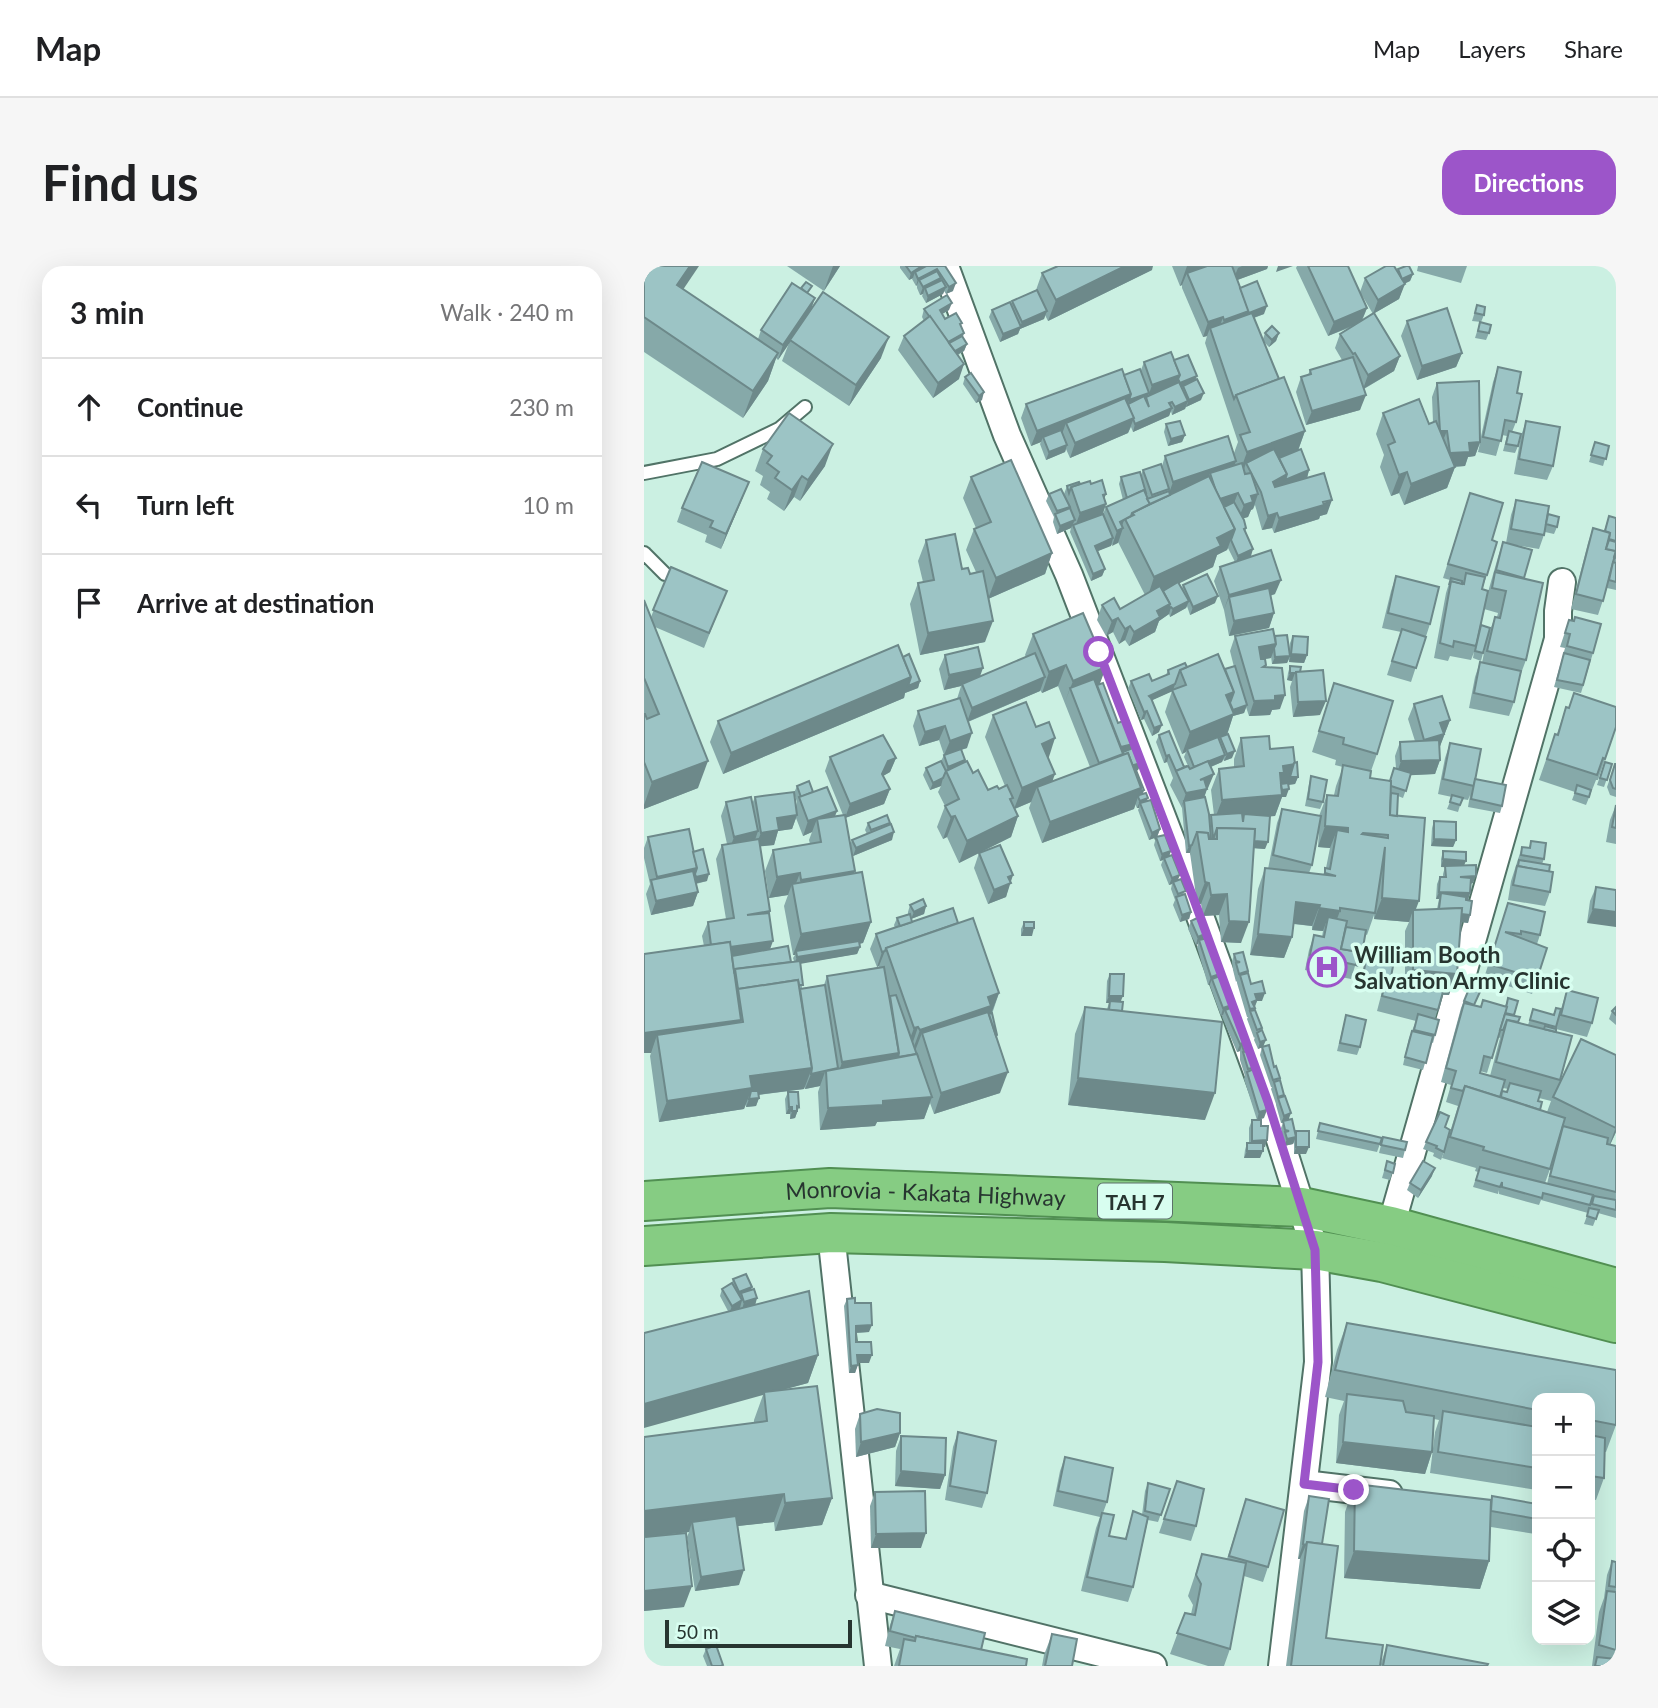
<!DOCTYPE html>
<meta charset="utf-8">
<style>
body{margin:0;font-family:Lato,sans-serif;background:#f6f6f6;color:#202124}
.controls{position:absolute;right:21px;bottom:21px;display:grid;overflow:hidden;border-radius:14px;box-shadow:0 7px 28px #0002}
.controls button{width:63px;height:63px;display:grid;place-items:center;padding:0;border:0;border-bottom:2px solid #e0e0e0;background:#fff;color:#202124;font:35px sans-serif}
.scale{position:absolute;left:21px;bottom:18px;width:187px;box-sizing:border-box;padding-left:7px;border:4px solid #273530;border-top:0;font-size:19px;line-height:24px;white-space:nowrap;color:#273530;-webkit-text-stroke:5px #d8fef0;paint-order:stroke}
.stop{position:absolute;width:21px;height:21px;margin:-16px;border:5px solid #9c55c9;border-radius:50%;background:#fff}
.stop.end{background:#9c55c9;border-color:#fff;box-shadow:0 2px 7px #0008}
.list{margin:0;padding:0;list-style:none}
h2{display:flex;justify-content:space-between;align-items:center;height:91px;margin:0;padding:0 28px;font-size:30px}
h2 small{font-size:23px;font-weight:400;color:#757577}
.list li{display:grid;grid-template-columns:46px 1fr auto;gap:21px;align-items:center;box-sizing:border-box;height:98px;padding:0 28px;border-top:2px solid #e0e0e0}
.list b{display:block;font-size:26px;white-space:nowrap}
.list em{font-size:23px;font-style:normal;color:#757577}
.icon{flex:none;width:38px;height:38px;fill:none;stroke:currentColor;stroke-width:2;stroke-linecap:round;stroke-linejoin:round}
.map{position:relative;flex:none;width:972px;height:1400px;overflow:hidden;border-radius:21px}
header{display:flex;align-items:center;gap:42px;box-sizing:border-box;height:98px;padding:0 35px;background:#fff;border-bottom:2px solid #e0e0e0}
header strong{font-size:33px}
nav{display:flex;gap:38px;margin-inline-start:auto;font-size:24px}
.intro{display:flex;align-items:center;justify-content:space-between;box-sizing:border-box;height:168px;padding:0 42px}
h1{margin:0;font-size:49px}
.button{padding:18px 32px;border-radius:21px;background:#9c55c9;color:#fff;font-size:24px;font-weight:700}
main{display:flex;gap:42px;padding:0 42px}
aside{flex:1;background:#fff;border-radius:21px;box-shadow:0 7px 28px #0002}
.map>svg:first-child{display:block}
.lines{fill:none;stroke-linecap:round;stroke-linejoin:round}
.service-casing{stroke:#517367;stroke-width:16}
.minor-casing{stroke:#517367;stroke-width:30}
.trunk-casing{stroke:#518f52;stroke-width:42}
.service{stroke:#fff;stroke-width:12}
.minor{stroke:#fff;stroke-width:26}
.trunk{stroke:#86cc83;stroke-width:38}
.wall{fill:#86a9a9;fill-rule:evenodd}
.shaded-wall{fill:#6d898a}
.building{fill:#9cc4c5;stroke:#6d898a;stroke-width:2;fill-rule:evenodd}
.route{stroke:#9c55c9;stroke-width:9}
.labels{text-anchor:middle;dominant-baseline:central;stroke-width:7;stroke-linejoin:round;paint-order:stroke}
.shield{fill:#d8fef0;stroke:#5c716a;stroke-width:2}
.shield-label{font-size:21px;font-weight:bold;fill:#273530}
.poi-label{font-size:23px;font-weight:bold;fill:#273530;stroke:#d8fef0;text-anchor:start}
.street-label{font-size:23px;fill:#273530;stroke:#d8fef0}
</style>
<header>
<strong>Map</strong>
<nav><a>Map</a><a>Layers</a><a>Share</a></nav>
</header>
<div class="intro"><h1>Find us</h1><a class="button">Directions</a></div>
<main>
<aside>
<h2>3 min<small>Walk · 240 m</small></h2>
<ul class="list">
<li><svg class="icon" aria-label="ahead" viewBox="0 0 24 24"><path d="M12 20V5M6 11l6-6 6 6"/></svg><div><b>Continue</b></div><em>230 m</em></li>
<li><svg class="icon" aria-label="left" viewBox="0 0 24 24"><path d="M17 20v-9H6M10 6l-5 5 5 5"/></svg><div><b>Turn left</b></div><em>10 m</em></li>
<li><svg class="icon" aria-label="arrive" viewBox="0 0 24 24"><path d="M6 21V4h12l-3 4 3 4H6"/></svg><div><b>Arrive at destination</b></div></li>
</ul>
</aside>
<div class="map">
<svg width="972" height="1400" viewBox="0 0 972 1400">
<rect width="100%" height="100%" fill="#cbf0e2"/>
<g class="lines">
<g class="service-casing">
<g id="service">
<polyline points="0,207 73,193 135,163 161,141"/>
<polyline points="0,287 21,308"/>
</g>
</g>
<g class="minor-casing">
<g id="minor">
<polyline points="301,0 363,169 425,309 549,631 624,836 671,984 674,1096 638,1400"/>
<polyline points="747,960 914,373 914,345 918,316"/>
<polyline points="187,967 234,1400"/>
<polyline points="660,1218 745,1228"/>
<polyline points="225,1329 509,1400"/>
</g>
</g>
<g class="trunk-casing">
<g id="trunk">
<path id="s1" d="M0,935L186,922L658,941L747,960L972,1022"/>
<polyline points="0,980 187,967 521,976 671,984 738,996 972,1057"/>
</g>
</g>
<use href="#service" class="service"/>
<use href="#minor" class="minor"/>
<use href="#trunk" class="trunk"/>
</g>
<g class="wall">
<polygon points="0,0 39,23 114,73 117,64 165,28 167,44 237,92 205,140 138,95 145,77 134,94 132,92 124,115 99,152 0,86"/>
<polygon points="143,0 196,0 180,25"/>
<polygon points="256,0 301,0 309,25 302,28 300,25 299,28 282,37 278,30 279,28 276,29 273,22 273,19 272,20 268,13 269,12 265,14 256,2"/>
<polygon points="528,0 624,0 623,3 593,14 596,22 620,48 610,52 619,73 621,67 635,67 632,75 625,81 619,75 635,113 661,165 654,185 665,204 663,212 683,248 676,250 675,253 630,267 628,262 618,264 611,239 609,243 607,244 604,251 599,252 602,262 601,266 607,290 631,328 626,330 630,347 625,362 585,370 580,344 570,315 576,301 591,296 584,282 583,284 573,289 569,301 535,317 538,322 539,319 571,337 546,349 543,340 542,342 526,351 525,348 515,355 511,366 485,380 481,374 475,378 469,366 462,370 453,354 458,339 476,343 501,329 474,276 454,285 461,303 458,310 447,315 426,266 427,262 413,268 409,256 410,251 402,235 405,228 421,231 420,228 423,220 447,218 460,232 462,238 459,248 462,241 479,234 475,218 477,211 497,209 499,204 518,200 521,190 590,187 594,176 561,77 563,70 559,71 538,22 538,19 536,20"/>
<polygon points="653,0 704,0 723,42 718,55 756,90 750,105 720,123 716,144 662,159 652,126 657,111 664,109 666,104 698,94 691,82 696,68 710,60 684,70 652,2"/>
<polygon points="774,0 823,0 817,17 773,5"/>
<polygon points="754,3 769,8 766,15 760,18 755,33 729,48 716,26 721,12 753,6"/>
<polygon points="508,4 404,55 401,49 400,53 376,63 374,68 356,76 345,51 348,44 367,38 368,35 392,24 398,7"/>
<polygon points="833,39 840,49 837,56 828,55"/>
<polygon points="280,43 305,44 298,48 301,53 317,60 320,67 319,71 323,78 320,85 314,89 315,113 289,132 254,84 260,70 280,55 278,51"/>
<polygon points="763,55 818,87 812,101 773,114 757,70"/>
<polygon points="836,56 845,67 842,74 831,72"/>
<polygon points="530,94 552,114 557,134 542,141 542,140 541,143 528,149 527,145 525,150 489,166 487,161 484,167 426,192 422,183 421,186 402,194 396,178 397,176 387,180 377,152 382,138 497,104 500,96"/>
<polygon points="854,101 873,127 872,156 868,166 874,180 871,187 859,185 863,170 858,169 852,190 834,186 836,177 831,190 824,191 821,200 811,201 803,222 760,239 755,227 747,230 736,201 740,189 732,168 739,147 785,158 789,156 788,131 793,117 836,175 849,116"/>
<polygon points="321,111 338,134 332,137 319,118"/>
<polygon points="882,155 909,200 903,214 870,208 877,170"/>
<polygon points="522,158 541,169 538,176 524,180 520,166"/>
<polygon points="951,176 965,180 959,200 945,196"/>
<polygon points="119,183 181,200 156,235 150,231 140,245 123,233 126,226 116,219 119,210 111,205"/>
<polygon points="327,211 408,287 401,308 344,333 341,376 276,389 266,338 274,317 279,316 274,295 282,274 318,303 326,308 332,306 322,284 330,263 332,262 319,232"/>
<polygon points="826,227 848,274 843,309 838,323 844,326 854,291 859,276 862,277 867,249 872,234 903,250 913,261 910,268 901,266 895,283 865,278 880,313 882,394 876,410 870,436 865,450 825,442 831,411 836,396 838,397 843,372 851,351 853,351 854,347 840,343 836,361 839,387 837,395 829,392 830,386 827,394 806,390 804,395 790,392 802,327 806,314 799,312"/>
<polygon points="99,231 77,283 61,276 63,269 33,256 38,242"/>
<polygon points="965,250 972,252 972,324 963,322 954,349 927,343 944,277 949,262 960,265"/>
<polygon points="27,301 77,339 60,382 11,361 54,522 0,543 0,334 7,351"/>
<polygon points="752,310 786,358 767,416 743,409 757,366 738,362 747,325"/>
<polygon points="925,354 949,387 937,427 910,421 921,382 916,381"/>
<path d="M389,368L455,418L474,457L497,497L494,504L492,505L500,524L499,528L516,563L513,571L505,574L494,544L495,542H493L491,538L490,543L398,577L385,542L387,536L371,543L374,550L367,571L315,597L303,571L299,573L293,561L301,540L294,526L297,520L286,524L279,509L282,502L297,495L300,489L295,474L275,480L269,460L274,445L313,433L317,420L300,424L295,403L301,389L336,410L382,391L381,389ZM414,420L446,501L409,515L404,492L349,449L341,471L361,520L355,523L344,524L329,507L321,496V494L317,484L323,482L324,456L396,425V424L398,427Z"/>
<polygon points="591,370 631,370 645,385 646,377 649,370 663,389 660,397 645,396 645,393 643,397 628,398 627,390 627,392 621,393 621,401 636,443 628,444 626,449 605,450 602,441 600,447 589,450 583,468 588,492 580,495 579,493 578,496 567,501 564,522 563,523 560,531 566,553 567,549 570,549 567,524 575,503 590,501 590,493 597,472 626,483 650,497 654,511 651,518 644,519 642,531 638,531 631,550 626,550 621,583 609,582 597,677 577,676 575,649 559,650 557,638 553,637 546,587 542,587 538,542 526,519 529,512 523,496 520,497 512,476 515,469 540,501 544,500 540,491 542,486 538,488 521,446 528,425 508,434 515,466 508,470 500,453 497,454 484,423 487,415 508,415 522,409 524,404 543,401 581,403 590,401 586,385"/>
<polygon points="259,391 276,415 274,422 261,427 260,432 79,508 66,476 74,455"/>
<polygon points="646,400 656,406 676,449 649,451 646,421 648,415 643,414 644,407"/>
<path d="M690,417L733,488L727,505L726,512L746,515L752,502L751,490L756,476L771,475L764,453L770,438L806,454L796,480V494L791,508L767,509L759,532L754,530L753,550L772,643H793L795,633H792L793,618L796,611H799V608L801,601H797V593L799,585L820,600L829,617L827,618L826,627L824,634L826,649L824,657L817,656L805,729H798L791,753V769L789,777L787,776L779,804L759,799L765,772L772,755L733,745L739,722L716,717L723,688L747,711L761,715V665L765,656L730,653V649L723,669L721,668L717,693L714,701L711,700L707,713L661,704L665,684L670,669L678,671L679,665L668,664V660L649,658L648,671L640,692L606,689L614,623L621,602L624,603L633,557L638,543L675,550L683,529H690L692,520L699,501L691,499L692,494L668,486ZM675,564L674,581L686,582L682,602L679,609L665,607L668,599Z"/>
<polygon points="922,441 961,493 954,514 952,514 942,539 928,534 931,526 895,514 911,468 913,468"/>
<polygon points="806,477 831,513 858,540 856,547 824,541 826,529 824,534 818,533 814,546 803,543 808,531 794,528 801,492"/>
<path d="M186,491L252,492L246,506L239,510L246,523L240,538L201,552L206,579L208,574L223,568L221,564L224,557L245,559L248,574L209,590L207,586L210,608L227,656L219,677L215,678L216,681L213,688L157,697L158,722L180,719L183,710L235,701V700L233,701L226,683L232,668L251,662L250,659L253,652L264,648V646L266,639L282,640L280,648L267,653L268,656L314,657L355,727L348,748L352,771L356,827L290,848L286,837L280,853L233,856L231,860L176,864L174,826L176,820L161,823V820L160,823L115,829V832L112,840L102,841V838L100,843L15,856L6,790L7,787H0V688L60,680L58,670L64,656L82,653L72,593L78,579L83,578L77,550L82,536L108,538L111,531L152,540L153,536L150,527L153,520L169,526L193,545L191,550L199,549L181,505ZM152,552L159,570L168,566L165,574L166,578L129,584L121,605L125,632L144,629L140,640L149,689H151L149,692L150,695L147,696L126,683L125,648L116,580L130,579L134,565L148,563Z"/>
<polygon points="961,496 968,498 960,521 953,519"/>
<polygon points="971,498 972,498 972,531 966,529 963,521"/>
<polygon points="667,510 679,536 676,543 661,540 665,518"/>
<polygon points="972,539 972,578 962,576 966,554"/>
<polygon points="790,555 812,574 809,581 787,580 788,562"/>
<polygon points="4,571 49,586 63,615 52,618 54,626 49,640 7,649 2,628 6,618 0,592 0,582"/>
<polygon points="512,571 527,585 525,590 547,646 545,653 536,656 529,639 531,634 527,623 528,618 525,619 517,599 519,594 516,595 510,579"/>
<polygon points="887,575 900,593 898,598 905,606 906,626 901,640 864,634 867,615 878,581 885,582"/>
<polygon points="335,587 366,616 362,631 344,638 330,602"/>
<polygon points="952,621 972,624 943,657 946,635"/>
<polygon points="864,637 896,669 893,678 893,713 888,728 840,712"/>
<polygon points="547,655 561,668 559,673 576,708 575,710 588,739 588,741 603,777 611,803 620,852 613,854 600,813 601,810 596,794 596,785 593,786 578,751 579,749 577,750 566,720 566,718 564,719 553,681 554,678 552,679 544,663"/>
<polygon points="380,656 388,670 377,670 377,663"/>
<polygon points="590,688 604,705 603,707 607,718 618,735 613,735 610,744 618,762 617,765 619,781 630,801 635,814 644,854 651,868 652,865 662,888 650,888 650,876 649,878 640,880 637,862 639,857 637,857 632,839 632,838 627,823 628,821 627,821 616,789 618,781 614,783 610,774 611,771 610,772 603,753 604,751 603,751 593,717 593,715 592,716 589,704 588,696"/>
<polygon points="466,708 477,736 478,745 561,854 424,839 431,768 441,741 463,743 465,737 462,737 463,715"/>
<path d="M829,713L830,740L836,741L861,740L864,732L874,735L870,750L874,756L884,759L889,743L910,749L917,743L923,724L948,757L943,771L912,763V766L928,770L916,817L972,789V866L966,879L972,880V952L954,947L949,960L940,958L944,947L897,934L895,939L855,928V924L854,928L829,921L834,906L831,905L832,902L798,892L814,840L802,836L807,819L797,816L817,742ZM854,771L856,772L846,810L836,807V805L843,807ZM859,822L864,823L863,826L856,831ZM895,832L907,835L903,846L896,844L894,835ZM910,889L903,918L901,917L906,903Z"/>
<polygon points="972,741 972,759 965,753 968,745"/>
<polygon points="702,749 716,781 713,789 693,785"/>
<polygon points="144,826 155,841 151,852 146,853 146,848 142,848 141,833"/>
<polygon points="608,854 617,860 621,881 619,881 616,892 600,892 601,884 603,877 605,877 605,862"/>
<polygon points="676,857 738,872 733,886 672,873"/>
<polygon points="801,861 800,886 797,894 789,890 790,887 779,883 782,876"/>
<polygon points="739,871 761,884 759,892 735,887"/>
<polygon points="743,895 751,898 746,914 738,912"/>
<polygon points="788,910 774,932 763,924 766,917"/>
<polygon points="89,1013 108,1021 106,1025 111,1038 174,1089 164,1117 137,1124 188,1232 178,1259 131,1265 130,1256 93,1260 95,1319 51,1325 43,1271 45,1266 2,1271 40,1341 0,1345 0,1171 110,1157 110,1154 119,1129 84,1045 76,1030 78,1023 88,1017"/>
<polygon points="203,1033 211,1037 225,1066 212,1067 212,1076 225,1097 214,1097 211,1107 205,1107 200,1040"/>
<polygon points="703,1057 972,1104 972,1159 962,1186 961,1186 960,1212 952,1234 946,1233 946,1132 893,1132 893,1224 786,1207 791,1166 795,1154 790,1153 788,1186 781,1208 692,1197 695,1149 700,1135 681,1131 693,1084"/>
<polygon points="216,1148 256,1167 251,1181 212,1191 211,1163"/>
<polygon points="314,1166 343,1227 338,1242 301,1234 309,1181"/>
<polygon points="257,1170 301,1209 296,1223 251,1220 252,1185"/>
<polygon points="421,1191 463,1236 459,1247 465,1270 481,1273 489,1245 498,1249 501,1225 504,1217 526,1223 514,1256 504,1254 489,1321 484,1336 437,1325 452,1262 456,1251 409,1240 416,1205"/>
<polygon points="533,1215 552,1260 547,1275 515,1267"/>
<polygon points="711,1218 847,1234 848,1230 893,1238 893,1262 891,1268 847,1261 845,1295 836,1323 700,1312 701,1246"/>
<polygon points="231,1226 277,1282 227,1282 226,1240"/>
<polygon points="665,1230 678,1278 682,1372 737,1397 743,1379 843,1400 642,1400 656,1293 654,1293 660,1245"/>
<polygon points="602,1233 624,1301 619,1316 600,1310 586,1383 580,1400 564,1400 526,1388 541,1347 547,1348 549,1339 544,1330 558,1288 583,1293"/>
<polygon points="968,1295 972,1296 972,1400 948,1400 955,1346 960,1332 963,1309"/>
<polygon points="251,1345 337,1384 382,1400 250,1400 256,1383 241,1380 246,1359"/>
<polygon points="408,1368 428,1400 398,1400 400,1389"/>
<polygon points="62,1383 79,1399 79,1400 63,1400 59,1390"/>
</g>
<g class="shaded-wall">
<polygon points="46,0 55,0 24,46 33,19"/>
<polygon points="189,0 196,0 180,25"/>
<polygon points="278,0 283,0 271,6 269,12 265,14 267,7"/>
<polygon points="481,0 509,0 508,4 404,55 412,34"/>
<polygon points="543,0 581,0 543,7 538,19 536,20"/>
<polygon points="598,0 624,0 623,3 588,16 594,2"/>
<polygon points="634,0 649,0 632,6"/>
<polygon points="293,3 291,11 275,14 273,19 272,20 274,13"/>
<polygon points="769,8 766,15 755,20 758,13"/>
<polygon points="297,12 295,19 281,22 279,28 276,29 279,21"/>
<polygon points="312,17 309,25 302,28 305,21"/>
<polygon points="761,18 755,33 729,48 734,34"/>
<polygon points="302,21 299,28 282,37 284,30"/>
<polygon points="171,32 166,47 134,94 139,79"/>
<polygon points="308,37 305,44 293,51 296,44"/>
<polygon points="623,40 620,48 603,54 605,47"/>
<polygon points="723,42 717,56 684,70 690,56"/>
<polygon points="403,45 400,53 376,63 374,68 356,76 359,68 376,61 378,56"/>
<polygon points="605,45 600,59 575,69 580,54"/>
<polygon points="579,51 574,66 566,62 563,70 559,71 564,56"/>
<polygon points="635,67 632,75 625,81 628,74"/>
<polygon points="245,71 237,92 205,140 212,119"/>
<polygon points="323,78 320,85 305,93 308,86"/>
<polygon points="134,87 124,115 99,152 109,125"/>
<polygon points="818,87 812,101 773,114 778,100"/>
<polygon points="756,90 750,105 719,123 724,109"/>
<polygon points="320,98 315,113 289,132 294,117"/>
<polygon points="536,109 531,124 503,134 508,119"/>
<polygon points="553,110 550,117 539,120 537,123 536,117"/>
<polygon points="340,126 338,134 332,137 335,130"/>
<polygon points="505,127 503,134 502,131 500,135 483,141 485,134"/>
<polygon points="560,127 557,134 542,141 545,134"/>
<polygon points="487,128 483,140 422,157 418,168 399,171 397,176 387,180 393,165"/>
<polygon points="722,129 716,144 662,159 668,145"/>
<polygon points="544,135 541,143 528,149 531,141"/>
<polygon points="528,136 525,143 528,142 525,150 489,166 491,158"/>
<polygon points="490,152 484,167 426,192 431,177"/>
<polygon points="661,165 653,187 606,204 602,197 599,206 595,208 603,186"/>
<polygon points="796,165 803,165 797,179"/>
<polygon points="541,169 538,176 524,180 527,173"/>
<polygon points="836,176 831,190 824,191 821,200 801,201 806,187 825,177"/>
<polygon points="189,178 181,200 156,235 164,214"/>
<polygon points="423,179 421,186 402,194 405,186"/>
<polygon points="592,195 587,210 566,207 562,218 524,230 529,216"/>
<polygon points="811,201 803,222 760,239 767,218"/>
<polygon points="665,204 663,212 624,230 629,216 643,208"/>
<polygon points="763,206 755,227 747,230 755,209"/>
<polygon points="158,210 150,231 140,245 148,224"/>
<polygon points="105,216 99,231 77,283 82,268"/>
<polygon points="594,227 588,242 573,246 574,233"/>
<polygon points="462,228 458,239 462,238 457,252 431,261 436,247 459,229"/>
<polygon points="614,228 609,243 607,244 604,251 594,254 600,239 607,230"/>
<polygon points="688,234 683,248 676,250 675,253 630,267 635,252"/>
<polygon points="633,247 628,262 618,264 624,250"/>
<polygon points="431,254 427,262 413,268 416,260"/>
<polygon points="480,254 477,263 479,262 474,277 468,280 476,256"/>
<polygon points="591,263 583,284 573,289 569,301 503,333 510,311 573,272"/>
<polygon points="469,272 467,280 449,287 451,280"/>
<polygon points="609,283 607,290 592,298 594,290"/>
<polygon points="408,287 401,308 344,333 352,312"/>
<polygon points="461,303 458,310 447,315 449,308"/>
<polygon points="637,314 631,328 587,342 585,331 580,344 585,329"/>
<polygon points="574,330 571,337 546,349 549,341"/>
<polygon points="545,335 542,342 526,351 529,343"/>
<polygon points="526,338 527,341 525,348 515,355 511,366 485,380 490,366 513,345"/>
<polygon points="630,347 625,362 585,370 590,355"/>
<polygon points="474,352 469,366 462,370 468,355"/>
<polygon points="349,355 341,376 276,389 284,367"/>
<polygon points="486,360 481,374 475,378 481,363"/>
<polygon points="632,378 627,392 609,395 615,381"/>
<polygon points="647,388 663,389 660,397 645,396"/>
<polygon points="646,390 643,397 628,398 631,391"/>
<polygon points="422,399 414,420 398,427 405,406"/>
<polygon points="462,401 454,423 426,422 421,436 429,415"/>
<polygon points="339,402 334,416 318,418 317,420 300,424 305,409"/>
<polygon points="646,407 651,407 648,415 643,414"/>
<polygon points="267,411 276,415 274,422 261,427 260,432 79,508 87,487"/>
<polygon points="401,411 396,425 323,456 328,442"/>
<polygon points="531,418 529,425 502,437 505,430"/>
<polygon points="590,426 582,447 582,429"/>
<polygon points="641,429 636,443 628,444 626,449 605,450 610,435 631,430"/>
<polygon points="682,435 676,449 649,451 654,436"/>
<polygon points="603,439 600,447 589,450 583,469 543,485 543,483 542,486 538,488 546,466 587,444"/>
<polygon points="503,445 500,453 497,454 500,446"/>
<polygon points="806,454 795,483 780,474 796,457"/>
<polygon points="518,459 515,466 508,470 510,462"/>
<polygon points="301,460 295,474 275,480 281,466"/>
<polygon points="328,467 323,482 300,489 306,475"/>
<polygon points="411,472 404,494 398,478"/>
<polygon points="489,478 486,485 471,489 474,482"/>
<polygon points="591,485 588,492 580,495 583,488"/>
<polygon points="525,489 523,496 520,497 522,490"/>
<polygon points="581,489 578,496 547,509 550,502"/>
<polygon points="252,492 246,506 239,510 238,508 244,495"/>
<polygon points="321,494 318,502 302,505 304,501"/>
<polygon points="796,494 791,508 752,510 757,495"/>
<polygon points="64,495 54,522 0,543 0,539 8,516"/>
<polygon points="497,497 494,504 487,507 490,499"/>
<polygon points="651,498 654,511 651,518 643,519 629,528 639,500"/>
<polygon points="411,508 403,530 393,521 387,536 370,543 378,522"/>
<polygon points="570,508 564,522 561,524 563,523 558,538 540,535 537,542 542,527 556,514"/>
<polygon points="299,512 297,520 286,524 289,517"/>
<polygon points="497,522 500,524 497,531 494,531 490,543 398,577 406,556"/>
<polygon points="246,523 240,538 201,552 206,538"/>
<polygon points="645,523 642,531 638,531 631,550 599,553 600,548 598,553 570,555 578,534"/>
<polygon points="504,532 501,539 496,537 495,542 493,542 496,535"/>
<polygon points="193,545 187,559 173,553 168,566 159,570 164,555"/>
<polygon points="153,549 148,563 134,565 130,579 111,581 117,567 133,552"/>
<polygon points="311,550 303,571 299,573 307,551"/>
<polygon points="374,550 367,571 315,597 323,575"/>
<polygon points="681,560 704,562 696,583 693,564 686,582 674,581"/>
<polygon points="516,563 513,571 505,574 508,567"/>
<polygon points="114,565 109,580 85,585 90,571"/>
<polygon points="250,566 248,574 209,590 212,582"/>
<polygon points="790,573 812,574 809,581 787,580"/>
<polygon points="598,574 624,576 621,583 595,581"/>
<polygon points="548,579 546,587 542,587 545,580"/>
<polygon points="527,585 524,593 520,592 519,594 516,595 518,588"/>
<polygon points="799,593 822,595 819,602 797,601"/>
<polygon points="53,602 48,617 9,621 13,611"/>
<polygon points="211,605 203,626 150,632 157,614"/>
<polygon points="156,607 149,625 148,618 144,629 125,632 133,611"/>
<polygon points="65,608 63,615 49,618 52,611"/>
<polygon points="369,609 362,631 344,638 350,624 364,611"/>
<polygon points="536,609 533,616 529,616 528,618 525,619 528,612"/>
<polygon points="832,610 829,617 813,618 816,611"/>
<polygon points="561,616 565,617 557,638 553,637"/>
<polygon points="54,626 49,640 7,649 12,635"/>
<polygon points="795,626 826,627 824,634 797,627 795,633 792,633"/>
<polygon points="583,628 575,649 559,650 567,629"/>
<polygon points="738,632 775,635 769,651 769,644 765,656 730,653"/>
<polygon points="652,636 676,639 668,660 644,657"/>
<polygon points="282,640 280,648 267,653 270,646"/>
<polygon points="675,642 696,645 688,666 684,651 679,665 668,664"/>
<polygon points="949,643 972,646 972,661 943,657"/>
<polygon points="795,645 826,649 824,657 792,652"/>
<polygon points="547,646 545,653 536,656 538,649"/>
<polygon points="585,655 605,656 597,677 577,676"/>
<polygon points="227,656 219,677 153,688 152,685 151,689 149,689 157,668"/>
<polygon points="380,662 390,662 388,670 377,670"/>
<polygon points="561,668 558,676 555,674 554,678 552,679 554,671"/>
<polygon points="614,668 648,671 640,692 606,689"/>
<polygon points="129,675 124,689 86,695 68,684"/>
<polygon points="216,681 213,688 150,699 153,691"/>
<polygon points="241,685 235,700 233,701 238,686"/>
<polygon points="769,704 813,708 805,729 761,726"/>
<polygon points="576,708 573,716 568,713 566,718 564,719 567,711"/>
<polygon points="355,727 347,748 278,767 271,785 268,786 276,764 344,731"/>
<polygon points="621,727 618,735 613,735 610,742 606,743 611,728"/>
<polygon points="465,730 479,730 476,737 462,737"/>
<polygon points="588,739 586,747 581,744 579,749 577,750 579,742"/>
<polygon points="97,754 89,776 13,769 7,787 0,787 0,767"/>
<polygon points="274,761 267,782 262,783 270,762"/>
<polygon points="622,774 619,781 614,783 616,776"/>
<polygon points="604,775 601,783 598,779 596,785 593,786 596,778"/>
<polygon points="255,787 248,808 191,818 198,796"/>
<polygon points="168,802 160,823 105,830 100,843 15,856 23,835 106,810"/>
<polygon points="181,806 176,820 161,823 167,808"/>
<polygon points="364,806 356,827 290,848 297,827"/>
<polygon points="434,812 571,827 561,854 424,839"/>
<polygon points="288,831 280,853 233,856 231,860 176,864 184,842 239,835"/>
<polygon points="115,832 112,840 102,841 105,833"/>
<polygon points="153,840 155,841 151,852 146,853 148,845"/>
<polygon points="145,841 148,841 146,848 142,848"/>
<polygon points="623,844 620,852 613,854 615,846"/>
<polygon points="647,847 644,855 639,855 637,857 640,850"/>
<polygon points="972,861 972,866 964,883"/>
<polygon points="652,871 649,878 640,880 643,873"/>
<polygon points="623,874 621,881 605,882 608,875"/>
<polygon points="652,881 665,881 662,888 650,888"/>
<polygon points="603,885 619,885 616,892 600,892"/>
<polygon points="791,902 788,910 774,932 777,924"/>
<polygon points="108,1021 105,1028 97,1027 96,1032 92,1033 95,1026"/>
<polygon points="113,1032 111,1040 98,1044 100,1036"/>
<polygon points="98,1034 96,1042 85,1048 88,1040"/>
<polygon points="228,1059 225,1066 209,1067 212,1060"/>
<polygon points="174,1089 164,1117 120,1129 120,1126 119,1129 0,1162 0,1138"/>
<polygon points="213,1089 228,1089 225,1097 211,1097"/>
<polygon points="214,1099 211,1107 205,1107 207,1100"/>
<polygon points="256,1167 251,1181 212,1191 217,1176"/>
<polygon points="699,1176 788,1186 781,1208 692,1197"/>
<polygon points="257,1205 301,1209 296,1223 251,1220"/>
<polygon points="140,1228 130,1256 50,1265 48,1256 45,1266 0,1271 0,1245"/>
<polygon points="188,1232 178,1259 131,1265 141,1237"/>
<polygon points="282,1267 277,1282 227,1282 232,1268"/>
<polygon points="659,1278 662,1279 656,1293 654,1293"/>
<polygon points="710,1285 845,1295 836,1323 700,1312"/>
<polygon points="100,1304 95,1319 51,1325 57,1311"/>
<polygon points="48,1320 40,1341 0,1345 0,1325"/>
</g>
<g class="building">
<polygon points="0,0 46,0 33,19 134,87 109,125 0,51"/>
<polygon points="262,0 278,0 267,7"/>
<polygon points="282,0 301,0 312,17 305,21 293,3 274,13 271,6"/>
<polygon points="414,0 481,0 412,34 398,7"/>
<polygon points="563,0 588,0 605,45 580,54 579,51 564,56 543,7"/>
<polygon points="664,0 704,0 723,42 690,56"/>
<polygon points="742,0 750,0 761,18 734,34 721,12"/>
<polygon points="762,0 765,0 769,8 758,13 754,3"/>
<polygon points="293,5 297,12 279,21 275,14"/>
<polygon points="298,14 302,21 284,30 281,22"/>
<polygon points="613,15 623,40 605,47 596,22"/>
<polygon points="162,16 168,20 163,27 157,22"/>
<polygon points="148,17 171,32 139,79 117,64"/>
<polygon points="393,24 403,45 378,56 368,35"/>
<polygon points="179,26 245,71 212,119 146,74"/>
<polygon points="303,29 308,37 296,44 301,53 312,47 318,57 316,58 320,67 304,76 280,43"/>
<polygon points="366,36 377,61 359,68 348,44"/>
<polygon points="833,39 841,41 840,49 831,47"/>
<polygon points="803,42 818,87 778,100 763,55"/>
<polygon points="608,47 635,113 592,129 590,133 566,62"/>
<polygon points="730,47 756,90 724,109 711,87 709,88 696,68"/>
<polygon points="286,50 320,98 294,117 260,70"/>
<polygon points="836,56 847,59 845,67 834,65"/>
<polygon points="628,60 635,67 628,74 621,67"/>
<polygon points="318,70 323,78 311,85 305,77"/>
<polygon points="527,86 536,109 508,119 500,96"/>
<polygon points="544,89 553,110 536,117 534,113 536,109 530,94"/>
<polygon points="709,91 722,129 668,145 657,111 667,108 666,104"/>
<polygon points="854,101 877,106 873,127 878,128 872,156 861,154 857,175 839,171"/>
<polygon points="478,103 487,128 393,165 382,138"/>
<polygon points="496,103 505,127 485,134 487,128 480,109"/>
<polygon points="327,107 340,126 335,130 321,111"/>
<polygon points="640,111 661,165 603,186 596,169 606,166 592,129"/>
<polygon points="553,113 560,127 545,134 539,120"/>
<polygon points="835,115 836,176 825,177 826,186 806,187 803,165 796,165 793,117"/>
<polygon points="535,116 544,135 531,141 528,136 525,137 528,142 491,158 484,138 500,130 505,141 502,131"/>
<polygon points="481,132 490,152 431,177 422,157"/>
<polygon points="775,133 785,158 792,155 811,201 767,218 763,206 755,209 744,179 751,176 739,147"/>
<polygon points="145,147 189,178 164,214 158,210 148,224 131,212 135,206 123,197 128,190 119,183"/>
<polygon points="536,155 541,169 527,173 522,158"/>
<polygon points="882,155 916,161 909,200 875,193"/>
<polygon points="417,164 423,179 405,186 399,171"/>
<polygon points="865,165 877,168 874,180 862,178"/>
<polygon points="584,170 592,195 529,216 521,190"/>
<polygon points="951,176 965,180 962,193 947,189"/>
<polygon points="630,183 643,208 629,216 631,221 680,207 688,234 679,236 680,239 635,252 633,247 624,250 617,226 602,197"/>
<polygon points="657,183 665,204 641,214 643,208 635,192"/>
<polygon points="367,194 408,287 352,312 330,263 347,256 327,211"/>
<polygon points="58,196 105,216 82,268 66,261 69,255 38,242"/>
<polygon points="598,197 601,208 607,207 614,228 607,230 609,236 600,239 594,227 576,233 572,225 566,207"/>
<polygon points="517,198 525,223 508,229 499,204"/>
<polygon points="496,206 502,227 501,227 500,224 483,232 477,211"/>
<polygon points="565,210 591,263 573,272 577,280 510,311 481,253 490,249 488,247"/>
<polygon points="458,214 462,228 459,229 462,238 436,247 427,221 446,215 447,218"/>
<polygon points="435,216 436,218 427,221 425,227 423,220"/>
<polygon points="417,223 426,241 413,245 405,228"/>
<polygon points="500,224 506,238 488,247 487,250 476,256 479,262 473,265 462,241"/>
<polygon points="525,225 526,229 506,238 503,233"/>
<polygon points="826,227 859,237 848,274 853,276 843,309 804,298"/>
<polygon points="872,234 905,240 900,269 867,263"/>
<polygon points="590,236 600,254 602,262 600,263 609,283 594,290 587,274 591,263 580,241"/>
<polygon points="426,242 431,254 416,260 411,248"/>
<polygon points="459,248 469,272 451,280 461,303 449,308 429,259"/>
<polygon points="904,248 915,251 913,261 902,258"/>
<polygon points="965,250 972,252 972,275 965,273 966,267 961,265"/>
<polygon points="949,262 966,267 962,283 972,285 959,335 932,328"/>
<polygon points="311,268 318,303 324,302 326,308 339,305 349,355 284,367 274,317 290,314 282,274"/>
<polygon points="965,274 972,276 972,292 970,291 972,285 962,283"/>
<polygon points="859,276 888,284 880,312 852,304"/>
<polygon points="627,284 637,314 585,329 576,301"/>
<polygon points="969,296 972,297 972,316 965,314"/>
<polygon points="27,301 83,325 65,367 9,344"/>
<polygon points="851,306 899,317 882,394 843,385 851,351 856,352 862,325 848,322"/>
<polygon points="822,307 841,311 838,323 844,325 832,380 810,375 809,381 796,377 807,315 820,318"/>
<polygon points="563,308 574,330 549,341 539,319"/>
<polygon points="752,310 795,321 786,358 744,347"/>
<polygon points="807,312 818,315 818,318 807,315 805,319"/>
<polygon points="534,316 545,335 529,343 527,341 524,343 526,338 519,325"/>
<polygon points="516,320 526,338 513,345 516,351 490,366 486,360 481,363 474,352 468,355 458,339 470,332 476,343"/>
<polygon points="625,322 630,347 590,355 585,331"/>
<polygon points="0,334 64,495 8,516 0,496 0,448 1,448 3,453 15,448 0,412"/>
<polygon points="439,347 462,401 429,415 422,399 405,406 389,368"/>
<polygon points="931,351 957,358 949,387 923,380 926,368 921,367 925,354 930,355"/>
<polygon points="837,359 846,362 839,387 831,385"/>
<polygon points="629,363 632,378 615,381 617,393 621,393 622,399 619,401 638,402 641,429 631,430 631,434 610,435 591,370"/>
<polygon points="758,363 782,371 772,402 748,395"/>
<polygon points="643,369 646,390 631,391 630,382 632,378 631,370"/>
<polygon points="649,370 664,371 663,389 647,388"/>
<polygon points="254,379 267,411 87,487 74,455"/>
<polygon points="334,381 339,402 305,409 301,389"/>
<polygon points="391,387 401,411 328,442 318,418"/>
<polygon points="920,387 946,394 939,419 913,414"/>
<polygon points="265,388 276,415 264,420 267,411 259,391"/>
<polygon points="574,388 590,426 582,429 590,448 546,466 528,424 542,419 536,404"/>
<polygon points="836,396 877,405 870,436 830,427"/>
<polygon points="541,397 543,401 536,404 531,418 505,430 507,432 518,459 510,462 503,445 500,446 487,415 505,408 508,415 525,408 524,404"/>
<polygon points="591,400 603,439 589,444 586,437 590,426 581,403"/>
<polygon points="646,400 657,401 656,406 652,406 652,407 646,407"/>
<polygon points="679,404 682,435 654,436 652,406"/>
<polygon points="450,413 479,488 455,497 426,422"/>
<polygon points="459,417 474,457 479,455 489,478 477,481 453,419"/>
<polygon points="690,417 749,435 733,488 699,478 700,472 675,465"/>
<polygon points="930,427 972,441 972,461 961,493 959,492 953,509 903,493 911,468 914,469 922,441 925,442"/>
<polygon points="798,430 806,454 796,457 800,468 780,474 770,438"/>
<polygon points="316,432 328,467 306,475 301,460 281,466 274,445"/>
<polygon points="382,436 392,461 405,456 411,472 398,478 411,508 378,522 349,449"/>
<polygon points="525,465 540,501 543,500 532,505 525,489 522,490 515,469"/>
<polygon points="584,468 591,485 583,488 576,471"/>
<polygon points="239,469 252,492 244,495 238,508 246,523 206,538 186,491"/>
<polygon points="625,470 626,483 649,481 651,498 639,500 640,507 636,507 638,529 578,534 575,503 600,500 597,472"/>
<polygon points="574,471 581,489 550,501 543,483"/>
<polygon points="795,474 796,494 757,495 756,476"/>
<polygon points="806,477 837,483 830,520 799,513"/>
<polygon points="491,481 497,497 490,499 500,524 496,525 497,522 484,487 479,489 479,486"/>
<polygon points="317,483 321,494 304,501 300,489"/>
<polygon points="484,487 497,522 406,556 393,521"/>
<polygon points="297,495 302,505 299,512 289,517 282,502"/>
<polygon points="323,495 329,507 334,504 344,524 353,520 355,523 363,519 369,532 366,533 374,550 323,575 311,550 307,551 301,540 315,533 302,505"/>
<polygon points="564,495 570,508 556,514 560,513 563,523 542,527 532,505 544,500 546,503"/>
<polygon points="653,496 654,511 646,511 650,497"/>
<polygon points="961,496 968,498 963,514 956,512"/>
<polygon points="971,498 972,498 972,523 969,522 966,514"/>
<path d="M699,499L727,505L726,512L747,515L746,549L781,552L775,635L738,632L741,581L731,647L696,642V645L675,642L676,639L652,636L648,671L614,668L621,602L692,610L681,607V602L686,603L693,564L704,566V562L681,560L683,529L694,530ZM719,567L744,569V572L718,568Z"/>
<polygon points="750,502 767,507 762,525 747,520 747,515 746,515"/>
<polygon points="667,510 683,514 679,536 664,533"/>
<polygon points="831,513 862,519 858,540 827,533"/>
<polygon points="165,515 169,526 157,531 153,520"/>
<polygon points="644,517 645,523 638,524 637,518"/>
<polygon points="933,519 947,524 945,531 931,527"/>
<polygon points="183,521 193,545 164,555 155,531"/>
<polygon points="150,526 153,549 133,552 135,564 117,567 111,531"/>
<polygon points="502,527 504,532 496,535 494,531 495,529"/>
<polygon points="747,527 754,528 753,550 746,549"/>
<polygon points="808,529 819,532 816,539 806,536"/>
<polygon points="107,531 114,565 90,571 82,536"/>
<polygon points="561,531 565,548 567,573 565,573 564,567 553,566 548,579 545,580 540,535"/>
<polygon points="507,534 516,563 508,567 496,537"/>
<polygon points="972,539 972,562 968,561"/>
<polygon points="638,543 677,550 668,599 629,589"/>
<polygon points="598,547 599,556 600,548 626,550 624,576 610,575 611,563 573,562 570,571 569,571 567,549"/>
<polygon points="201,549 211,605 157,614 156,607 133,611 129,584 177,576 173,553"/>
<polygon points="243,549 246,557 227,564 224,557"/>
<polygon points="790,555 812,556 812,574 790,573"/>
<polygon points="247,558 250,566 212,582 208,574"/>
<polygon points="573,562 611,563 605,656 585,655 583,628 567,629 565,617 561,616 553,566 564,567 565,573 573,573"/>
<polygon points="45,563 53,602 13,611 4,571"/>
<polygon points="521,569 527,585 518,588 512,571"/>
<polygon points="115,573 126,645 103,649 125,647 129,675 86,681 86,676 67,679 64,656 90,652 78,579"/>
<polygon points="887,575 902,577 900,593 877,589 878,581 886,582"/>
<polygon points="356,579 369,609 364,611 367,617 350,624 335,587"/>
<polygon points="59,583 65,608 52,611 51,608 53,602 49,586"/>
<polygon points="799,585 822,586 822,595 799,593"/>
<polygon points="528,589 536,609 528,612 520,592"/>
<polygon points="875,594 906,599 905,606 874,600"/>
<polygon points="832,599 832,610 816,611 827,612 826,627 795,626 796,611 802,611 801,600"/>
<polygon points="873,600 909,606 906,626 869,619"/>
<polygon points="49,605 54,626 12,635 7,614"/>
<polygon points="218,606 227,656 157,668 148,618"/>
<polygon points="537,613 542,625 534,628 529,616"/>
<polygon points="952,621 972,624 972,646 949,643"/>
<polygon points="797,627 822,631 822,634 828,635 826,649 817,648 818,642 795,643"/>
<polygon points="541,628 547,646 538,649 532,631"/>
<polygon points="279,633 282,640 270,646 266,639"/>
<polygon points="864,637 901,646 896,669 877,665 877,668 861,666 903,682 893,713 845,698"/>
<polygon points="309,642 314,657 242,682 241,685 238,686 232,668"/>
<polygon points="818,642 813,708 769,704 769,644"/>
<polygon points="266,648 268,656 256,660 253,652"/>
<polygon points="684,651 703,655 697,683 715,686 712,699 666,689 670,669 680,671"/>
<polygon points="329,652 355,727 344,731 347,740 276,764 274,761 270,762 242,682"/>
<polygon points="553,652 561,668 554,671 547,655"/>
<rect x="380" y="656" width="10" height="6"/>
<polygon points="702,661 722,664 717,693 713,693 715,686 697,683"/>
<polygon points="564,672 576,708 567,711 555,674"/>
<polygon points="215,675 216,681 153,691 152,685"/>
<polygon points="86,676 97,754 0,767 0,688"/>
<polygon points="144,680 147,696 91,703 90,705 88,690"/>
<polygon points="599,686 604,705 595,708 592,697 596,696 592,695 590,688"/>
<polygon points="723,688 733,690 732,696 749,700 747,711 743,710 742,714 719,710"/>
<polygon points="156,695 159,719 155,719 154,714 94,723 91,703"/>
<polygon points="240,701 255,787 198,796 183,710"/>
<polygon points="604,707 607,718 618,715 621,727 611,728 613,734 608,736 611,742 606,743 596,709"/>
<polygon points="466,708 480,708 479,730 465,730"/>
<polygon points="578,709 588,739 579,742 568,713"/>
<polygon points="743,710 764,716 765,712 800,722 794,744 738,730"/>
<polygon points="829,713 840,717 830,739 820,735"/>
<polygon points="154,714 168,802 106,810 108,822 23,835 13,769 99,756 94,723"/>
<polygon points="181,719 194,802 167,808 168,802 156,723"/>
<polygon points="923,724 954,732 948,757 917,749"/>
<polygon points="252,729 274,792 273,788 254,791 255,787 246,730"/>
<polygon points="864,732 874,735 870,749 861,747"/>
<polygon points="839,734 863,741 848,792 840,790 836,807 861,814 856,831 821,820 819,825 807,822 812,805 802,802 820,737 837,741"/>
<polygon points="466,735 479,736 478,745 465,744"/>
<polygon points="441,741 578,756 571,827 434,812"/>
<polygon points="589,741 604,775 596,778 581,744"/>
<polygon points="972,741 972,749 968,745"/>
<polygon points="912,742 917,743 912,761 886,754 889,743 910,749"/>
<polygon points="611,744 618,762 613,764 606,745"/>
<polygon points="344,746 364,806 297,827 278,767"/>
<polygon points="348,747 353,769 352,770 345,748"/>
<polygon points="774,748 795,754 791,769 770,764"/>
<polygon points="861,748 876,751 874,756 863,754 859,764 856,764"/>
<polygon points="702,749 722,754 716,781 696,777"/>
<polygon points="863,754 928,770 916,814 852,796"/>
<polygon points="901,760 912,763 912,766 900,763"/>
<polygon points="618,764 622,774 616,776 613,767"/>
<polygon points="768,765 789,770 782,797 761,791"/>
<polygon points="937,773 972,789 972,862 909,831"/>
<polygon points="604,777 607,783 600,786 598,779"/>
<polygon points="625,779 630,801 632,800 636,812 629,814 618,781"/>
<polygon points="608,785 612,801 604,803 599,786"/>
<polygon points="273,788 288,831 239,835 239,839 184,842 182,805"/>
<polygon points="612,802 623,844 615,846 603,806"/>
<polygon points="636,814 640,829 634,831 630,816"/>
<polygon points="866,817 897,825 894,835 898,836 896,844 857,831 858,825 863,826"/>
<polygon points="821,820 921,852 906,903 839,884 840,881 806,871"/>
<polygon points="107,825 114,825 115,832 105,833"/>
<polygon points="144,826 154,826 155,841 153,840 153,845 148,845 148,841 145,841"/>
<polygon points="641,830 647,847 640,850 634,832"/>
<polygon points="796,846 805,850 801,861 806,864 800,886 792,882 793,880 782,876"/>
<polygon points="648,853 652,871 643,873 641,866 645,865 641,864 639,855"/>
<polygon points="608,854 617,854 617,860 624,860 623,874 608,875"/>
<polygon points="676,857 738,872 736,878 674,865"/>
<polygon points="919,860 964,872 963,878 972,880 972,926 906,910"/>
<rect x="652" y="865" width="13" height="16"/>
<polygon points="739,871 763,876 761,884 737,879"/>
<rect x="603" y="877" width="16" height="8"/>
<polygon points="743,895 751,898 749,907 741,904"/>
<polygon points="779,895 791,902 777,924 766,917"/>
<polygon points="836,901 949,929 946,939 899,927 898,932 858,921 858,916 856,921 832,914"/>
<polygon points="950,930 972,934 972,944 948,938"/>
<polygon points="945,942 955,944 952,953 943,950"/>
<polygon points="102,1008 108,1021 95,1026 89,1013"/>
<polygon points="88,1017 98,1034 88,1040 78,1023"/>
<polygon points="110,1023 113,1032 100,1036 97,1027"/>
<polygon points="165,1025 174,1089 0,1138 0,1067"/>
<polygon points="211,1032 211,1037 227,1037 228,1059 212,1060 212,1076 227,1076 228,1089 213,1089 214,1099 207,1100 203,1033"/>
<polygon points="703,1057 972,1104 972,1159 946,1154 946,1132 893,1132 893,1144 691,1104"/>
<polygon points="173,1120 188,1232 141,1237 140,1228 0,1245 0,1171 123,1155 120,1126"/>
<polygon points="703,1128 759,1135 762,1146 790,1150 788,1186 699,1176"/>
<polygon points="233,1143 256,1147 256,1167 217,1176 216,1148"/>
<polygon points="799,1145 893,1161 893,1202 794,1186"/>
<polygon points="314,1166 352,1175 343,1227 306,1220"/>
<polygon points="946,1169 961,1172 960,1212 946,1210"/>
<polygon points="257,1170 302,1172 301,1209 257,1205"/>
<polygon points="421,1191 469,1202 463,1236 414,1225"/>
<polygon points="533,1215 560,1223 552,1260 520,1253"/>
<polygon points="504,1217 526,1223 517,1249 501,1245"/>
<polygon points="711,1218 847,1234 845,1295 710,1285"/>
<polygon points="281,1225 282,1267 232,1268 231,1226"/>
<polygon points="665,1230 685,1233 678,1278 663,1276 662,1279 659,1278"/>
<polygon points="848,1230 893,1238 893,1253 847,1245"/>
<polygon points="602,1233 640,1244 624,1301 585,1290"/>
<polygon points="489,1245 504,1251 489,1321 443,1311 458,1247 470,1249 465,1270 482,1273"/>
<polygon points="92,1250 100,1304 57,1311 48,1256"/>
<polygon points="0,1263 2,1271 42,1267 48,1320 0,1325"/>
<polygon points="663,1276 694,1280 682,1372 739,1379 736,1400 647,1400"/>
<polygon points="558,1288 602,1297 586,1383 533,1367 541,1347 551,1349 557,1318 552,1309"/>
<polygon points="968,1295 972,1296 972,1321 965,1320"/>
<polygon points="963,1325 972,1326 972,1384 955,1379"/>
<polygon points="251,1345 341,1367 337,1384 272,1370 272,1372 246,1365"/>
<polygon points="408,1368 433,1373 428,1400 401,1400"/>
<polygon points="272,1370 383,1393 382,1400 255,1400 260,1373 271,1375"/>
<polygon points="72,1379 79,1399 77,1400 68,1400 62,1383"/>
<polygon points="743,1379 844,1398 843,1400 739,1400"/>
<polygon points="953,1391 972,1393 972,1400 951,1400"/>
</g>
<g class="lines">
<polyline class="route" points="455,386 549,631 624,836 671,984 674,1096 660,1218 710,1224"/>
</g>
<defs>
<g id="hospital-ring" transform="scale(2.0125)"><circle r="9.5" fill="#d8fef0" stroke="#9c55c9" stroke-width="1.5"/><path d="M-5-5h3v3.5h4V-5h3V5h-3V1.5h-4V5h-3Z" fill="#9c55c9"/></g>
</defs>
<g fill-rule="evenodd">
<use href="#hospital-ring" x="683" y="701"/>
</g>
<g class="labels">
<rect class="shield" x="454" y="917.5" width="74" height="35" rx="5"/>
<g class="shield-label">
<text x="491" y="935">TAH 7</text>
</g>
<g class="poi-label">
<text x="710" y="688">William Booth<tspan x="710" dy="26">Salvation Army Clinic</tspan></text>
</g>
<g class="street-label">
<text stroke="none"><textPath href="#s1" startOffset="282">Monrovia - Kakata Highway</textPath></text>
</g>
</g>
</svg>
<div class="controls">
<button>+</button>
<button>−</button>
<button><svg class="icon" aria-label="locate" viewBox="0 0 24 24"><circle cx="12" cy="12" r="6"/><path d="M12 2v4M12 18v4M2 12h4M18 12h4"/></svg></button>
<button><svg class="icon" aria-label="layers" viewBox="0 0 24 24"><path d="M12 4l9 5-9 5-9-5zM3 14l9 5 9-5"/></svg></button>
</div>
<div class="scale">50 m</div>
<div class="stop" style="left:455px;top:386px"></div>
<div class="stop end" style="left:710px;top:1224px"></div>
</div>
</main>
